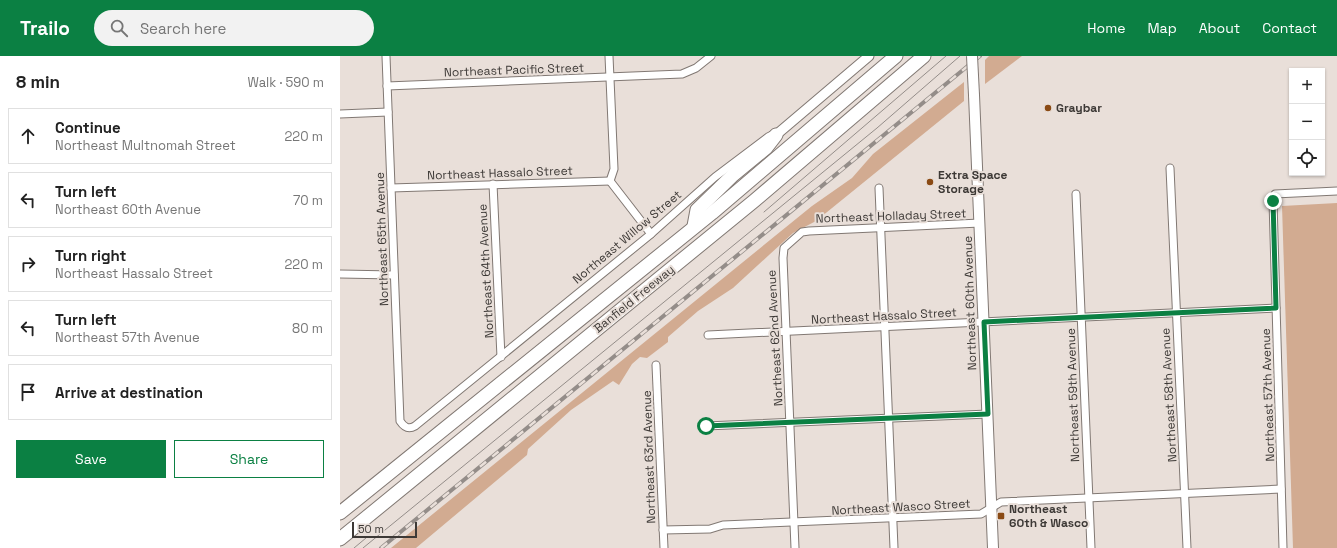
<!DOCTYPE html>
<meta charset="utf-8">
<style>
body{margin:0;font-family:"Space Grotesk",sans-serif;background:#f2f2f2;color:#222}
.controls{position:absolute;right:12px;top:12px;display:grid;overflow:hidden;border-radius:0px;box-shadow:0 1px 3px #0004}
.controls button{width:36px;height:36px;display:grid;place-items:center;padding:0;border:0;border-bottom:1px solid #e0e0e0;background:#fff;color:#222;font:20px sans-serif}
.scale{position:absolute;left:12px;bottom:10px;width:65px;box-sizing:border-box;padding-left:4px;border:2px solid #3d3936;border-top:0;font-size:11px;line-height:14px;white-space:nowrap;color:#3d3936;-webkit-text-stroke:3px #e9dfd9;paint-order:stroke}
.stop{position:absolute;width:12px;height:12px;margin:-9px;border:3px solid #0b8043;border-radius:50%;background:#fff}
.stop.end{background:#0b8043;border-color:#fff;box-shadow:0 1px 4px #0008}
.list{margin:0;padding:0;list-style:none}
h2{display:flex;justify-content:space-between;align-items:center;height:52px;margin:0;padding:0 16px;font-size:17px}
h2 small{font-size:13px;font-weight:400;color:#767676}
.list li{display:grid;grid-template-columns:26px 1fr auto;gap:12px;align-items:center;box-sizing:border-box;height:56px;margin:0 8px 8px;padding:0 8px;border:1px solid #e0e0e0;border-radius:0px}
.list b{display:block;font-size:15px;white-space:nowrap}
.list p{margin:0;font-size:13px;white-space:nowrap;color:#767676}
.list em{font-size:13px;font-style:normal;color:#767676}
.actions{display:flex;gap:8px;padding:12px 16px}
.actions a{flex:1;padding:9px 0;border:1px solid #0b8043;border-radius:0px;text-align:center;font-size:14px;color:#0b8043}
.actions .main{background:#0b8043;color:#fff}
.icon{flex:none;width:22px;height:22px;fill:none;stroke:currentColor;stroke-width:2;stroke-linecap:round;stroke-linejoin:round}
.map{position:relative;flex:none;width:997px;height:492px;overflow:hidden}
header{display:flex;align-items:center;gap:24px;box-sizing:border-box;height:56px;padding:0 20px;background:#0b8043;color:#fff}
header strong{font-size:19px}
nav{display:flex;gap:22px;margin-inline-start:auto;font-size:14px}
.search{width:280px;height:36px;background:#f2f2f2;display:flex;align-items:center;gap:10px;box-sizing:border-box;padding:0 14px;border-radius:22px;color:#767676;font-size:15px}
main{display:flex}
aside{flex:1;background:#fff}
.map>svg:first-child{display:block}
.green{fill:#d2ab91}
.lines{fill:none;stroke-linecap:round;stroke-linejoin:round}
.minor-casing{stroke:#817873;stroke-width:9}
.tertiary-casing{stroke:#817873;stroke-width:11}
.secondary-casing{stroke:#817873;stroke-width:12}
.motorway-casing{stroke:#817873;stroke-width:15}
.minor{stroke:#fff;stroke-width:7}
.tertiary{stroke:#fff;stroke-width:9}
.secondary{stroke:#fff;stroke-width:10}
.motorway{stroke:#fff;stroke-width:13}
.tram{stroke:#948d89;stroke-width:1}
.rail-casing{stroke:#948d89;stroke-width:4}
.rail{stroke:#e9dfd9;stroke-width:2.5;stroke-dasharray:8;stroke-linecap:butt}
.secondary-bridge-casing{stroke:#817873;stroke-width:12;stroke-linecap:butt}
.secondary-bridge{stroke:#fff;stroke-width:10}
.route{stroke:#0b8043;stroke-width:5}
.poi-dot{fill:#8a4a14;stroke:#e9dfd9;stroke-width:1.5}
.labels{text-anchor:middle;dominant-baseline:central;stroke-width:4;stroke-linejoin:round;paint-order:stroke}
.street-label{font-size:12px;fill:#3d3936;stroke:#e9dfd9}
.poi-label{font-size:12px;font-weight:bold;fill:#3d3936;stroke:#e9dfd9;text-anchor:start}
</style>
<header>
<strong>Trailo</strong>
<div class="search"><svg class="icon" aria-label="search" viewBox="0 0 24 24"><circle cx="10" cy="10" r="6"/><path d="M15 15l6 6"/></svg>Search here</div>
<nav><a>Home</a><a>Map</a><a>About</a><a>Contact</a></nav>
</header>
<main>
<aside>
<h2>8 min<small>Walk · 590 m</small></h2>
<ul class="list">
<li><svg class="icon" aria-label="ahead" viewBox="0 0 24 24"><path d="M12 20V5M6 11l6-6 6 6"/></svg><div><b>Continue</b><p>Northeast Multnomah Street</p></div><em>220 m</em></li>
<li><svg class="icon" aria-label="left" viewBox="0 0 24 24"><path d="M17 20v-9H6M10 6l-5 5 5 5"/></svg><div><b>Turn left</b><p>Northeast 60th Avenue</p></div><em>70 m</em></li>
<li><svg class="icon" aria-label="right" viewBox="0 0 24 24"><path d="M7 20v-9h11M14 6l5 5-5 5"/></svg><div><b>Turn right</b><p>Northeast Hassalo Street</p></div><em>220 m</em></li>
<li><svg class="icon" aria-label="left" viewBox="0 0 24 24"><path d="M17 20v-9H6M10 6l-5 5 5 5"/></svg><div><b>Turn left</b><p>Northeast 57th Avenue</p></div><em>80 m</em></li>
<li><svg class="icon" aria-label="arrive" viewBox="0 0 24 24"><path d="M6 21V4h12l-3 4 3 4H6"/></svg><div><b>Arrive at destination</b></div></li>
</ul>
<div class="actions"><a class="main">Save</a><a>Share</a></div>
</aside>
<div class="map">
<svg width="997" height="492" viewBox="0 0 997 492">
<rect width="100%" height="100%" fill="#e9dfd9"/>
<g class="green">
<polygon points="649,0 682,0 645,28 645,4"/>
<polygon points="624,26 624,45 476,165 453,177 393,232 358,255 328,281 328,286 307,302 300,301 292,308 279,329 273,325 231,354 188,393 187,399 76,492 51,492 472,150 512,122 533,98"/>
<polygon points="997,147 997,492 953,492 942,150"/>
</g>
<g class="lines">
<g class="minor-casing">
<g id="minor">
<path d="M46,0L60,365C64,371 68,374 75,370L311,178L375,121L428,81L432,79"/>
<polyline points="269,0 274,113 270,125 311,178"/>
<polyline points="47,30 342,18 356,12 371,0"/>
<polyline points="0,58 48,56"/>
<polyline points="830,112 847,492"/>
<polyline points="153,128 161,301"/>
<polyline points="51,132 270,125"/>
<polyline points="539,132 554,492"/>
<polyline points="736,138 751,492"/>
<polyline points="0,218 54,219"/>
<polyline points="368,279 936,252"/>
<polyline points="316,309 324,492"/>
<polyline points="366,370 648,358"/>
<polyline points="323,474 370,473 383,469 641,458 661,446 941,433"/>
<polyline points="455,492 443,202 444,192 462,176 469,175 640,167"/>
<polyline points="943,492 933,145 935,138 997,135"/>
</g>
</g>
<g class="tertiary-casing">
<polyline id="tertiary" points="436,79 529,0"/>
</g>
<g class="secondary-casing">
<polyline id="secondary" points="634,39 653,492"/>
</g>
<g class="motorway-casing">
<g id="motorway">
<polyline points="354,170 357,154 392,120 426,92 436,79"/>
<polyline points="0,457 372,157 556,0"/>
<polyline points="0,483 414,145 584,0"/>
</g>
</g>
<use href="#minor" class="minor"/>
<use href="#tertiary" class="tertiary"/>
<use href="#secondary" class="secondary"/>
<use href="#motorway" class="motorway"/>
<g class="tram">
<polyline points="424,156 606,0"/>
<polyline points="14,492 26,482"/>
<polyline points="23,492 537,72 620,0"/>
</g>
<g class="rail-casing">
<polyline id="rail" points="41,492 640,0"/>
</g>
<use href="#rail" class="rail"/>
<g class="secondary-bridge-casing">
<polyline id="secondary-bridge" points="632,0 634,39"/>
</g>
<use href="#secondary-bridge" class="secondary-bridge"/>
</g>
<g class="lines">
<polyline class="route" points="366,370 648,358 644,266 936,252 933,145"/>
</g>
<g class="poi-dot">
<circle cx="708" cy="52" r="4"/>
<circle cx="590" cy="126" r="4"/>
<rect x="657" y="456" width="8" height="8" rx="2"/>
</g>
<g class="labels">
<g class="street-label">
<text transform="translate(174 14) rotate(-2)">Northeast Pacific Street</text>
<text transform="translate(160 117) rotate(-2)">Northeast Hassalo Street</text>
<text transform="translate(551 160) rotate(-2)">Northeast Holladay Street</text>
<text transform="translate(287 181) rotate(-40)">Northeast Willow Street</text>
<text transform="translate(42 183) rotate(-92)">Northeast 65th Avenue</text>
<text transform="translate(146 215) rotate(-93)">Northeast 64th Avenue</text>
<text transform="translate(294 243) rotate(-39)">Banfield Freeway</text>
<text transform="translate(630 247) rotate(-92)">Northeast 60th Avenue</text>
<text transform="translate(544 260) rotate(-3)">Northeast Hassalo Street</text>
<text transform="translate(435 282) rotate(-93)">Northeast 62nd Avenue</text>
<text transform="translate(733 339) rotate(-92)">Northeast 59th Avenue</text>
<text transform="translate(829 339) rotate(-93)">Northeast 58th Avenue</text>
<text transform="translate(928 339) rotate(-92)">Northeast 57th Avenue</text>
<text transform="translate(309 401) rotate(-92)">Northeast 63rd Avenue</text>
<text transform="translate(561 451) rotate(-3)">Northeast Wasco Street</text>
</g>
<g class="poi-label">
<text x="716" y="52">Graybar</text>
<text x="598" y="119">Extra Space<tspan x="598" dy="14">Storage</tspan></text>
<text x="669" y="453">Northeast<tspan x="669" dy="14">60th &amp; Wasco</tspan></text>
</g>
</g>
</svg>
<div class="controls">
<button>+</button>
<button>−</button>
<button><svg class="icon" aria-label="locate" viewBox="0 0 24 24"><circle cx="12" cy="12" r="6"/><path d="M12 2v4M12 18v4M2 12h4M18 12h4"/></svg></button>
</div>
<div class="scale">50 m</div>
<div class="stop" style="left:366px;top:370px"></div>
<div class="stop end" style="left:933px;top:145px"></div>
</div>
</main>
